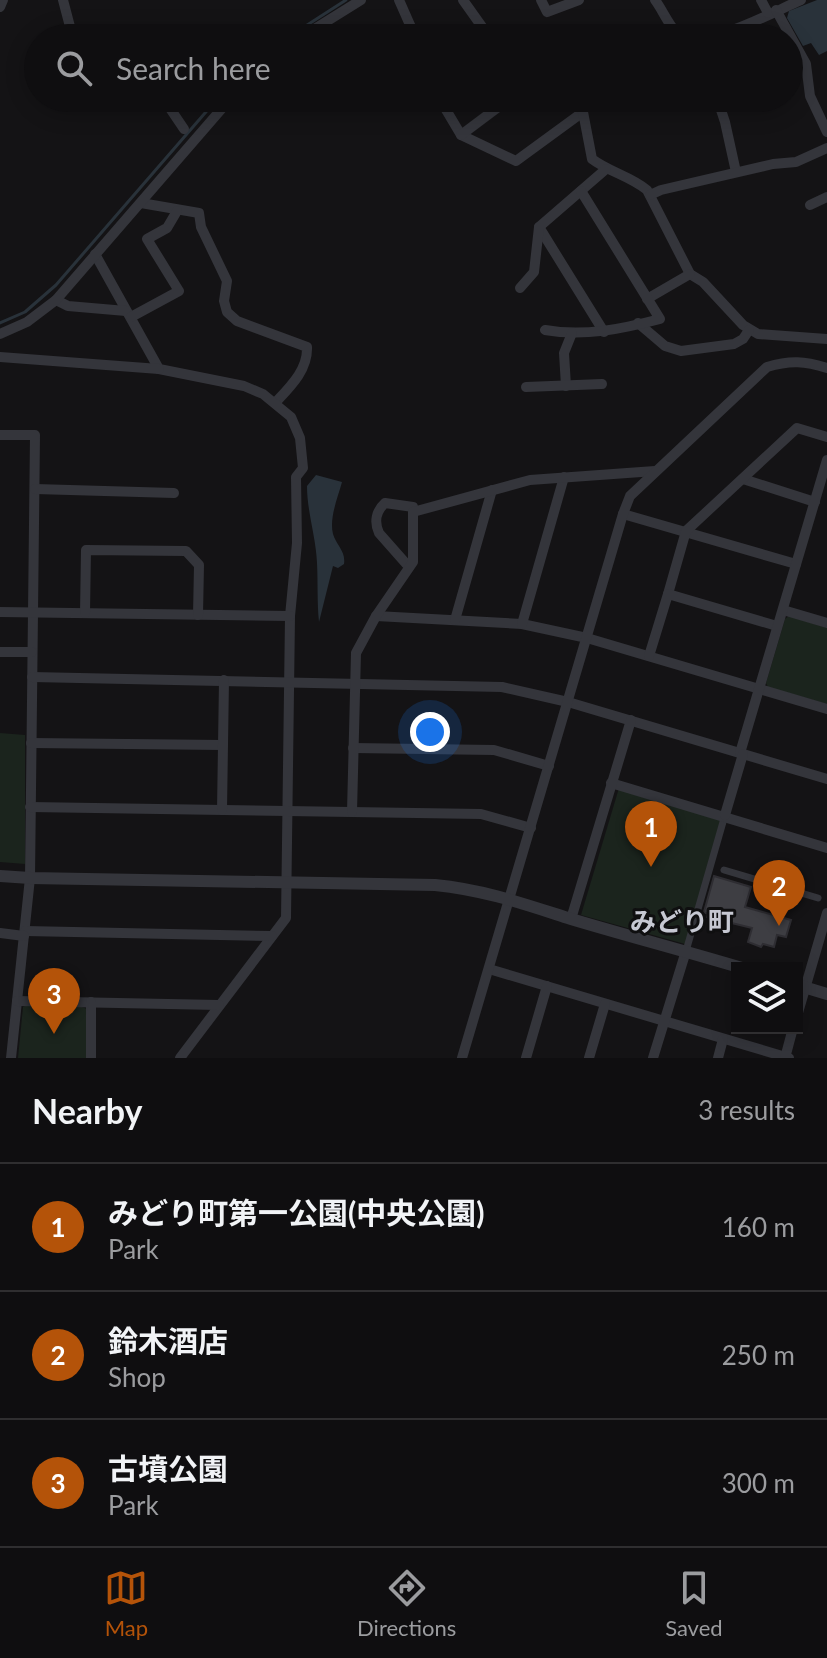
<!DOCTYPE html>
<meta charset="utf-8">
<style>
body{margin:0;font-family:Lato,"Noto Sans JP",sans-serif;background:#1d1c1e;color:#f1f3f6}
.controls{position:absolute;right:24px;bottom:24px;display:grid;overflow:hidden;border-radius:0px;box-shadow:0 4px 20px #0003}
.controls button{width:72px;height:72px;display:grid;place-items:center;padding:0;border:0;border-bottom:2px solid #2f2e30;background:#0f0e10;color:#f1f3f6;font:40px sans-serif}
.you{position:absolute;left:430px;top:732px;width:28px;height:28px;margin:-20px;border:6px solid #fff;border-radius:50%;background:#1a73e8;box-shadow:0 0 0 12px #1a73e833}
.badge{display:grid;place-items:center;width:52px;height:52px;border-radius:50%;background:#b45309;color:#fff;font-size:26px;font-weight:700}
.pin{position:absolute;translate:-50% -66px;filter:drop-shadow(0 2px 4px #0008)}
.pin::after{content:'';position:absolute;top:42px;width:28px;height:24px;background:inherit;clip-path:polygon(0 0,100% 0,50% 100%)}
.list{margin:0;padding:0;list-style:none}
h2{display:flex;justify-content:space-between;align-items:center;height:104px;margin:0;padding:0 32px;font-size:34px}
h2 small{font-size:26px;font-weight:400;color:#9b9c9f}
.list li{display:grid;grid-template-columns:52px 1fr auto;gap:24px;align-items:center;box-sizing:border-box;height:128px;padding:0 32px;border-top:2px solid #2f2e30}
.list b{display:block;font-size:30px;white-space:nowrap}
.list p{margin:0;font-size:26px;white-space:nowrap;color:#9b9c9f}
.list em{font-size:26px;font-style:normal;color:#9b9c9f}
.icon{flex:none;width:44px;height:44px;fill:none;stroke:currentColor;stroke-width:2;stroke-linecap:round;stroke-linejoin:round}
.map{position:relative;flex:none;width:827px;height:1058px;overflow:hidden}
.search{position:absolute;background:#0f0e10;box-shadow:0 4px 20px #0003;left:24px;right:24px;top:24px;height:88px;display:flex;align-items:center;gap:20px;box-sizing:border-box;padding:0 28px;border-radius:44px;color:#9b9c9f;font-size:30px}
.sheet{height:488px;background:#0f0e10}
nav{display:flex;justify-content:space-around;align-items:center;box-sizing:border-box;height:112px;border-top:2px solid #2f2e30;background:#0f0e10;font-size:22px;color:#9b9c9f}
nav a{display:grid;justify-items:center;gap:4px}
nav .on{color:#b45309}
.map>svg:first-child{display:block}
.green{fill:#1b241d}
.water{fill:#29323a}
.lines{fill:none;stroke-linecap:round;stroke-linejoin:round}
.stream{stroke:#29323a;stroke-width:3}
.building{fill:#3e3e43;stroke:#2e2d32;stroke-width:2}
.pedestrian{stroke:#34353b;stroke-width:7}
.minor{stroke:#34353b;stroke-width:10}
.tertiary{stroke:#34353b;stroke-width:12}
.labels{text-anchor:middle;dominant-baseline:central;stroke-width:6;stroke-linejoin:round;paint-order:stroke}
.quarter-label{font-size:26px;font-weight:bold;fill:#c6c8d2;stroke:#0f0f10}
</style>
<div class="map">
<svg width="827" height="1058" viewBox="0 0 827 1058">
<rect width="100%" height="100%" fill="#141315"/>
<g class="green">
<polygon points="789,616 827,628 827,704 768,687 766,683 785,619"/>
<polygon points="0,733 25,735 25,864 0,862"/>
<polygon points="619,788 721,820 685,944 581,915"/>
<polygon points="27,1005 82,1007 87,1009 87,1058 18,1058 23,1007"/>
</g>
<g class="water">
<polygon points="817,0 827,0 827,51 819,55 811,43 803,46 787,18 789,11"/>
<path d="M316,475L342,482C338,497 329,518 333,534C336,545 346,551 344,564L338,568L333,566L319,622C317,602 318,583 317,563C316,537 307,512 307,486Z"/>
</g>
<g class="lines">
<g class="stream">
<polyline points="287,38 346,0"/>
<polyline points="0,323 25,312 56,285 218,98"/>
</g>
</g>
<polygon class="building" points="714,876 751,887 745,907 791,920 786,937 777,935 774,947 763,944 761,947 748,942 752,928 707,917 708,914 704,912"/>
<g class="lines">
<g class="pedestrian">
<polyline points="724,870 818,898"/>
<polyline points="686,951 725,815"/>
</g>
<g class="minor">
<polyline points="63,0 73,38"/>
<polyline points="399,0 414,34 414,38"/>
<polyline points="463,0 490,38"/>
<polyline points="541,0 547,12 579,0"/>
<path d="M655,0C662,9 668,24 676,32C701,54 776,10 801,0"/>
<polyline points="761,0 768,13"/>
<polyline points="0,7 3,0"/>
<polyline points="776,10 806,64 810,96 827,132"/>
<polyline points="300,38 361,0"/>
<polyline points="163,98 184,129"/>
<polyline points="439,98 461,135 516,161 583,112"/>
<path d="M575,98L583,112L592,159C609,172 630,176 647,190L690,274L703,282L743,325L758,334L827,339"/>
<polyline points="717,98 725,122 736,172"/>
<polyline points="461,135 509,99"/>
<polyline points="650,195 661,190 773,164 796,162 827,148"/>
<path d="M141,203L199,213L201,227L227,281L224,301L227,312L237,321L307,347C308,370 290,387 275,403"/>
<polyline points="810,205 827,197"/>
<polyline points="539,227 604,332"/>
<polyline points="95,254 159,369 244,386 263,394 291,417 300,438 303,468 296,477 297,543 290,616 286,918 180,1058"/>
<polyline points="520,288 534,272 539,227 606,169"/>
<polyline points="647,299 690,274"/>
<polyline points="56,300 68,306 126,311"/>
<polyline points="131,317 179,291 147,239 167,228 177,211"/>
<polyline points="638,323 665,346 681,351 734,344 743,339 749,330"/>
<path d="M545,330C584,337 622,329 660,319L581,191"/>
<polyline points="0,334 27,322 56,300 231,98"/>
<polyline points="0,357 159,369"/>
<polyline points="566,386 564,353 572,333"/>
<polyline points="526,387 602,384"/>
<polyline points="0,435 35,435 30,878 11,1058"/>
<polyline points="743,479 815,502"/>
<polyline points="35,489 174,493"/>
<polyline points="623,514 796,564"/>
<path d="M409,567L379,533C374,522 376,511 385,503L413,507V512"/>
<polyline points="668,594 686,531 797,428 827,437"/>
<polyline points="783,610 827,623"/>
<polyline points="0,612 290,616"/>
<polyline points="85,613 86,550 186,551 199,565 198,615"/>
<polyline points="376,616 522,624 587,638 827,709"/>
<polyline points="455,620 492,490"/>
<polyline points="522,624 564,477"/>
<polyline points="0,652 32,652"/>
<polyline points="649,656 668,594 777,626"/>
<polyline points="32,677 502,687 568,702 827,779"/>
<polyline points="31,743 223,745"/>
<polyline points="353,748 494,750 549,766"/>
<polyline points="740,753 827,460"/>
<polyline points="611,783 827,848"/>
<polyline points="30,807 481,814 531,828"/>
<polyline points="222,810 224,680"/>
<polyline points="352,812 356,653 376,616 413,562 413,512 530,480 655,471"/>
<polyline points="725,815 743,754"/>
<polyline points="571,919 631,720"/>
<polyline points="25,931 272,936"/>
<polyline points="0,933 24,936"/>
<polyline points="489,969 789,1058"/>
<polyline points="17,1001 219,1005"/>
<polyline points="797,1016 827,913"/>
<polyline points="91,1058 91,1002"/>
<path d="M462,1058L623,514L630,496L767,367C790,360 805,361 827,368"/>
<polyline points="526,1058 547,986"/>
<polyline points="589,1058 605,1004"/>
<polyline points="653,1058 686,951"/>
<polyline points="718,1058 723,1039"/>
<polyline points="785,1058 793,1028"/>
</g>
<g class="tertiary">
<path d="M0,876L30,878L435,885C485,890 524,904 571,919C628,936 685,951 742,968"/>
<polyline points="797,985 827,994"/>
</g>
</g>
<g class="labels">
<g class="quarter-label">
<text x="682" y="921">みどり町</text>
</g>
</g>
</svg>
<div class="controls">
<button><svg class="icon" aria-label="layers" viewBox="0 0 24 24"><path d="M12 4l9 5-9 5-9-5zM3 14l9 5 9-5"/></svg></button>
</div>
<div class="you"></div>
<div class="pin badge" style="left:651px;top:867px">1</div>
<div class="pin badge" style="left:779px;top:926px">2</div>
<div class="pin badge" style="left:54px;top:1034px">3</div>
<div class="search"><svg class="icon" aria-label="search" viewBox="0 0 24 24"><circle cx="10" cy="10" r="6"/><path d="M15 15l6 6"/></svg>Search here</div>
</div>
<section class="sheet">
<h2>Nearby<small>3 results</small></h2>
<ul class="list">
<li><span class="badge">1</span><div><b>みどり町第一公園(中央公園)</b><p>Park</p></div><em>160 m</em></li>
<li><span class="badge">2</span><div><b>鈴木酒店</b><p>Shop</p></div><em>250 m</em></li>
<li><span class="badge">3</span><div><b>古墳公園</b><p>Park</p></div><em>300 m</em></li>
</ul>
</section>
<nav>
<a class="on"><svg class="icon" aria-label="map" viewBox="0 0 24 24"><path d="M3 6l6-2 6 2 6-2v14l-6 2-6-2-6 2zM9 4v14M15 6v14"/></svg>Map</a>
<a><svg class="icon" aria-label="directions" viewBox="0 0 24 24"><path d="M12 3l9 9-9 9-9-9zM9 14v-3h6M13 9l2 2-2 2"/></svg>Directions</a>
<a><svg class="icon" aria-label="saved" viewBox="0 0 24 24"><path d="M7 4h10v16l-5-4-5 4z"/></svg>Saved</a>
</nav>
